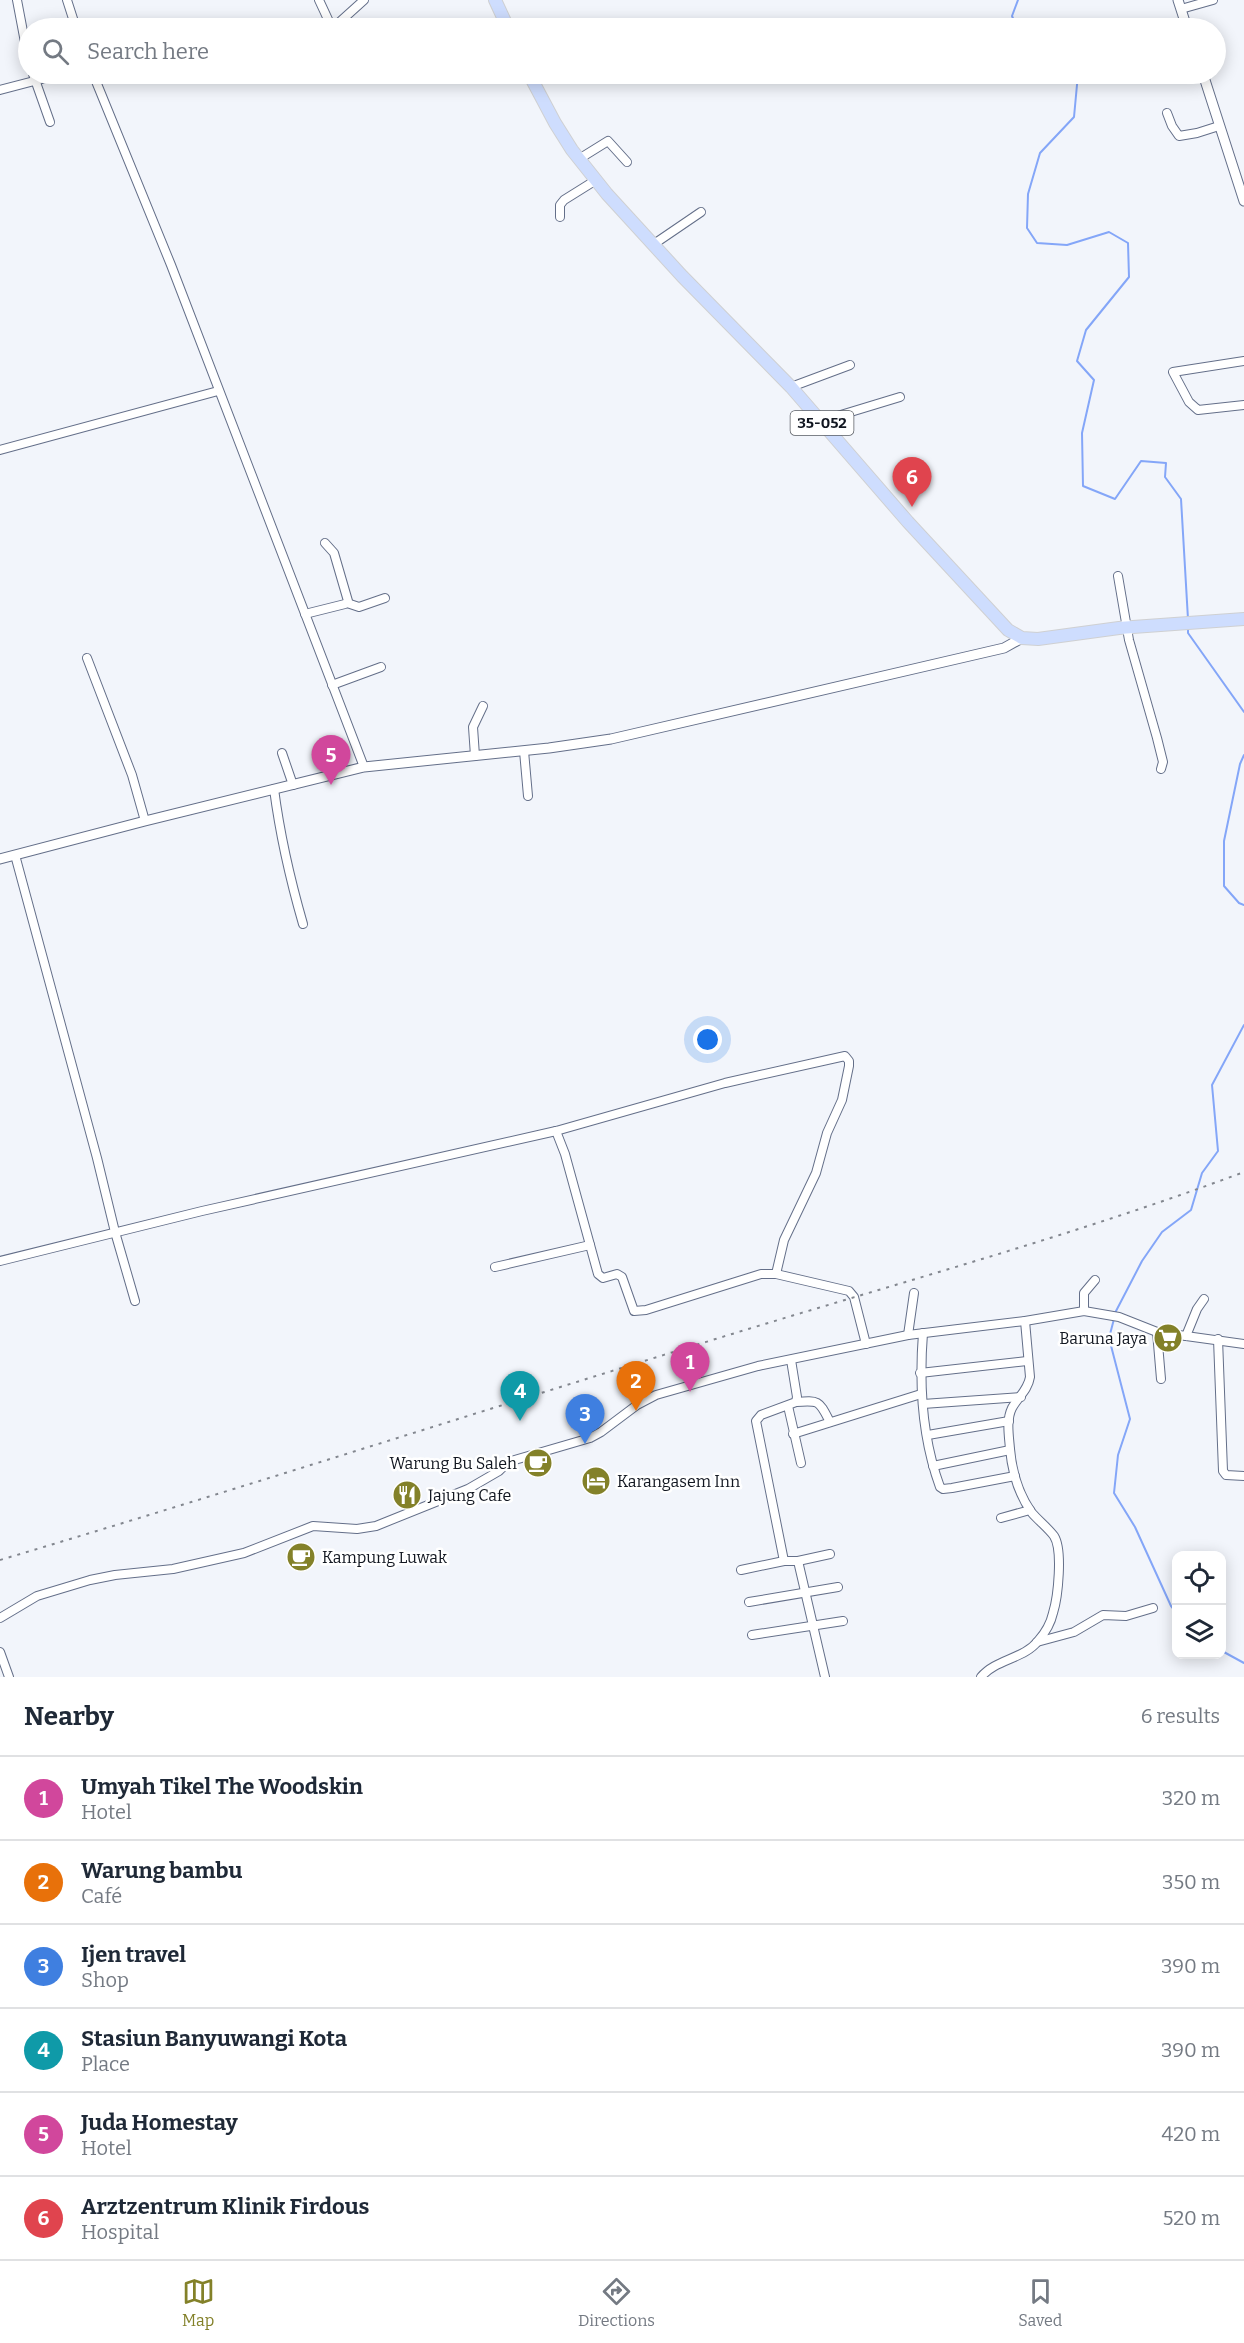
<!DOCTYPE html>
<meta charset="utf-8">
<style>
body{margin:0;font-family:Bitter,serif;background:#f2f2f3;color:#1f2937}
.controls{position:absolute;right:18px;bottom:18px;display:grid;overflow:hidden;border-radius:12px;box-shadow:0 3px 15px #0003}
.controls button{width:54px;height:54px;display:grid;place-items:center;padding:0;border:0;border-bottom:2px solid #e0e1e3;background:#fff;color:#1f2937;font:30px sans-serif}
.you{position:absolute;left:708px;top:1040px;width:21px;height:21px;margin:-15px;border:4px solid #fff;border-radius:50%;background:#1a73e8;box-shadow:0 0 0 9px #1a73e833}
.badge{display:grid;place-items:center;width:39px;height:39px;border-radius:50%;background:#838129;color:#fff;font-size:20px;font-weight:700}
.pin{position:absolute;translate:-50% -50px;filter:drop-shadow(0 2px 3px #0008)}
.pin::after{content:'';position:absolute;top:32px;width:21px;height:18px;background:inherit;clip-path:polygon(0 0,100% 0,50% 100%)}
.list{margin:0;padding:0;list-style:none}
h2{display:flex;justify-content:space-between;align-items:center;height:78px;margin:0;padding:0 24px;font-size:26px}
h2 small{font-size:20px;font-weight:400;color:#747a83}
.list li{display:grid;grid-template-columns:39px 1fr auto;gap:18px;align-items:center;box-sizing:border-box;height:84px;padding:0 24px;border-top:2px solid #e0e1e3}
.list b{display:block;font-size:22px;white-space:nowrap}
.list p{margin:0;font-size:20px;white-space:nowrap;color:#747a83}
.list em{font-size:20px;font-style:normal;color:#747a83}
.icon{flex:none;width:33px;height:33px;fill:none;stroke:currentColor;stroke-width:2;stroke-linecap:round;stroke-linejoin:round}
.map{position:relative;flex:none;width:1244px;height:1677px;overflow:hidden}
.search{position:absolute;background:#fff;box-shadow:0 3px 15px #0003;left:18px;right:18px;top:18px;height:66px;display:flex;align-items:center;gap:15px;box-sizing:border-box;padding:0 21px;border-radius:33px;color:#747a83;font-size:22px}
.sheet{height:582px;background:#fff}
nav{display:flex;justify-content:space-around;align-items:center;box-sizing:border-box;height:84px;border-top:2px solid #e0e1e3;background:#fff;font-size:16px;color:#747a83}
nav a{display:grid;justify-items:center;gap:3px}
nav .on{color:#838129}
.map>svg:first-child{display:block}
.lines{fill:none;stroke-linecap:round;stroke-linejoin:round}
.stream{stroke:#84a6f8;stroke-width:2}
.minor-casing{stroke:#646f89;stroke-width:10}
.tertiary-casing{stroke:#646f89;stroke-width:11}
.primary-casing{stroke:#cfd0d2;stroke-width:14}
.minor{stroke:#fff;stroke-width:8}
.tertiary{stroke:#fff;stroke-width:9}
.primary{stroke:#ceddfe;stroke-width:12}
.rail{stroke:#83878f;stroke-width:2;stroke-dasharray:3 6;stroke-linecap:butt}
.labels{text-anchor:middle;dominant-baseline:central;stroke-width:5;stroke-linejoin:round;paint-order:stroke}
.shield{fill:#fff;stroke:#585c63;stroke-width:1.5}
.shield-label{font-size:15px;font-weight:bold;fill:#111620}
.poi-label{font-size:16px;fill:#111620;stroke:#fff;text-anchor:start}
</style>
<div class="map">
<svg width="1244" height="1677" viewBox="0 0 1244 1677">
<rect width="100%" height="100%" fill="#f2f5fb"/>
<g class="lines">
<g class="stream">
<polyline points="1017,28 1012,16 1018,0"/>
<polyline points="1078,74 1074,117 1040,153 1028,194 1027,228 1037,243 1067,245 1109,232 1128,243 1129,277 1086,330 1077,361 1094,380 1082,433 1083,486 1115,499 1141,461 1166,463 1165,477 1181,499 1188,619"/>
<polyline points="1188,628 1188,633 1244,712"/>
<polyline points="1244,755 1240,764 1224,841 1224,886 1239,903 1244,905"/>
<polyline points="1115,1313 1142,1261 1162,1232 1191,1210 1202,1173 1218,1151 1212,1085 1244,1025"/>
<polyline points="1114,1319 1109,1338 1130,1419 1118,1455 1114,1493 1135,1527 1171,1606 1176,1612"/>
<polyline points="1222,1651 1244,1663"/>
</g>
<g class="minor-casing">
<g id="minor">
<polyline points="17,0 28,58"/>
<polyline points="67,0 76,28"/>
<polyline points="319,0 332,28"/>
<polyline points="1181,9 1213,0"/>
<polyline points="333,28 364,0"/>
<polyline points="33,74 50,122"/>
<polyline points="93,74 171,265 364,767"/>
<polyline points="0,90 61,74"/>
<polyline points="1167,113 1172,126 1179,136 1197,133 1219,126"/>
<polyline points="579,159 608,141 627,162"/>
<polyline points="560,217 560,205 564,200 596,180"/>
<polyline points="654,244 701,212"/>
<polyline points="1244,361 1173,372 1189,402 1198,410 1244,405"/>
<polyline points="791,387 850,365"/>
<polyline points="821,421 900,397"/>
<polyline points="0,450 218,391"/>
<polyline points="1118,576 1129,640 1157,738 1163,762 1161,769"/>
<polyline points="347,603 359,607 385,598"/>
<polyline points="305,614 345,604 348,601 334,553 325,543"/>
<polyline points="87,658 132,775 145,821"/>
<polyline points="332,685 381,667"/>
<polyline points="524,751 528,796"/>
<polyline points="282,753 293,785"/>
<polyline points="475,756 473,727 483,706"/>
<path d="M274,789C280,835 290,879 303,924"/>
<polyline points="15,855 97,1158 115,1232 135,1301"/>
<polyline points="556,1131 565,1154 598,1274 603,1278 617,1274 622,1277 634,1311 646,1310 761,1274 776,1274 849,1291 854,1297 866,1344"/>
<polyline points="0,1261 202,1211 556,1131 725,1083 845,1056 849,1061 849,1066 842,1100 827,1133 816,1173 784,1240 776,1274"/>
<polyline points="495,1267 590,1245"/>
<polyline points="1084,1311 1084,1293 1095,1280"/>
<polyline points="1157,1332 1161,1379"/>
<path d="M923,1333C919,1384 922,1438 940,1487L943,1489L952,1488L1015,1476"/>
<polyline points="908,1335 914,1293"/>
<polyline points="1186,1336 1197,1309 1204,1299"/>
<polyline points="1218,1339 1223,1471 1226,1475 1244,1476"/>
<polyline points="920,1373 1027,1361"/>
<path d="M796,1402C820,1400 819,1401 830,1422"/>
<polyline points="923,1404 1021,1397"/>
<polyline points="788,1406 801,1463"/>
<polyline points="793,1434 921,1394"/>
<polyline points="928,1435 1009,1421"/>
<polyline points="933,1466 1010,1450"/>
<polyline points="1001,1518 1030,1510"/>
<polyline points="784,1561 756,1421 761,1415 796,1402 797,1397 791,1360"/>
<polyline points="798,1561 830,1554"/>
<polyline points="741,1570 784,1561 798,1561 825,1677"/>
<polyline points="749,1602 838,1587"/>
<polyline points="0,1618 37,1596 90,1580 115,1575 173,1569 244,1553 313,1526 357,1529 376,1526 468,1489 499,1471 508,1462 590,1438 601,1432 637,1405 656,1395 758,1366 908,1335 1025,1321 1084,1311 1119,1317 1157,1332 1244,1344"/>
<polyline points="752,1635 843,1621"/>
<polyline points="1037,1642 1074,1632 1103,1615 1126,1616 1153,1608"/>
<polyline points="0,1652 9,1677"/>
<path d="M981,1677C996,1659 1024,1659 1038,1641C1045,1633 1051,1622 1053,1613C1058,1597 1063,1550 1054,1536C1048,1528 1039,1521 1032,1513C1019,1495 1012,1471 1010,1449C1009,1436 1006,1420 1012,1408C1018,1397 1028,1390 1030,1377L1025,1321"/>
</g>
</g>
<g class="tertiary-casing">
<g id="tertiary">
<polyline points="1178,0 1187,28"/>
<polyline points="1203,74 1244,201"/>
<polyline points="0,859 145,821 364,767 549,748 611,739 1004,648 1022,638"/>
</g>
</g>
<g class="primary-casing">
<g id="primary">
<polyline points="495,0 508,28"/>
<polyline points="529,74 555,123 572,150 607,194 682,276 791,387 908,522 1008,630 1022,638 1038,639 1119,628 1244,619"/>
</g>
</g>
<use href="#minor" class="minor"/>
<use href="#tertiary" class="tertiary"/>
<use href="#primary" class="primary"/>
<path class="rail" d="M0,1560C249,1486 496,1406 745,1330C912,1279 1081,1233 1244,1172"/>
</g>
<defs>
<g id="supermarket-disc" transform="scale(1.5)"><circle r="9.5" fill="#838129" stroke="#fff"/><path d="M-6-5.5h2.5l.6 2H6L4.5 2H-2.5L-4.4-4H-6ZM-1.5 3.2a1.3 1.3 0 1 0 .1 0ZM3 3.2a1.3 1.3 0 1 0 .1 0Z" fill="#fff"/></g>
<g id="cafe-disc" transform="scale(1.5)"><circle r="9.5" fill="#838129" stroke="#fff"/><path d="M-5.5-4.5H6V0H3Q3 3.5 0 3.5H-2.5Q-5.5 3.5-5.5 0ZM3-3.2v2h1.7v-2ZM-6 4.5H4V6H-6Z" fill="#fff"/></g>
<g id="hotel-disc" transform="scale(1.5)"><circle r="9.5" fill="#838129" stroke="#fff"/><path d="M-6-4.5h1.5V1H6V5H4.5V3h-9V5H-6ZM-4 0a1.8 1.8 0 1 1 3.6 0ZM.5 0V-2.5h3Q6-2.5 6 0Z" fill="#fff"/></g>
<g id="restaurant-disc" transform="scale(1.5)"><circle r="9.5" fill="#838129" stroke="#fff"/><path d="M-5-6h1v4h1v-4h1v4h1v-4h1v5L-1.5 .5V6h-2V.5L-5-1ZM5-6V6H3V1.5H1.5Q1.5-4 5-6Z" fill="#fff"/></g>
</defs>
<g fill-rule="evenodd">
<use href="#supermarket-disc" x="1168" y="1338"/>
<use href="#cafe-disc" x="538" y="1463"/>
<use href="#hotel-disc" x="596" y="1481"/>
<use href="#restaurant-disc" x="407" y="1495"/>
<use href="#cafe-disc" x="301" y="1557"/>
</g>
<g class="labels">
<rect class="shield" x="790.5" y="411" width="63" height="24" rx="4.5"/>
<g class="shield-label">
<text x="822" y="423">35-052</text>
</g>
<g class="poi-label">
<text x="1147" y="1338" text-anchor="end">Baruna Jaya</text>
<text x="517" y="1463" text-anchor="end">Warung Bu Saleh</text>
<text x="617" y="1481">Karangasem Inn</text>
<text x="428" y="1495">Jajung Cafe</text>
<text x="322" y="1557">Kampung Luwak</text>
</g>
</g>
</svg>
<div class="controls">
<button><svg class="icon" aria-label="locate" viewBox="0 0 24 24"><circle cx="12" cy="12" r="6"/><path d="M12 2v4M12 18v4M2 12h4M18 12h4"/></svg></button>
<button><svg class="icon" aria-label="layers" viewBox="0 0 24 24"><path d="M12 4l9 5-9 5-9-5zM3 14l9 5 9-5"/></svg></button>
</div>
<div class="you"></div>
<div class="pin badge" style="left:690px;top:1392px;background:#d1479c">1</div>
<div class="pin badge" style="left:636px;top:1411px;background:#e8710a">2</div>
<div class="pin badge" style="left:585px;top:1444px;background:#3f7fe0">3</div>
<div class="pin badge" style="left:520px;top:1421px;background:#0f9aa8">4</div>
<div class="pin badge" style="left:331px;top:785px;background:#d1479c">5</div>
<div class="pin badge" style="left:912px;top:507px;background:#e0444e">6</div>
<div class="search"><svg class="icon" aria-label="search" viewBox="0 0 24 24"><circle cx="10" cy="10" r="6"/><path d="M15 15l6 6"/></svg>Search here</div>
</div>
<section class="sheet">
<h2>Nearby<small>6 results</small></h2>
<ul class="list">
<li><span class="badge" style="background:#d1479c">1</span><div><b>Umyah Tikel The Woodskin</b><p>Hotel</p></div><em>320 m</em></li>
<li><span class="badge" style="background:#e8710a">2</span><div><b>Warung bambu</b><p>Café</p></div><em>350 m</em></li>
<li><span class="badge" style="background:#3f7fe0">3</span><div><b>Ijen travel</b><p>Shop</p></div><em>390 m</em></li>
<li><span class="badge" style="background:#0f9aa8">4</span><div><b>Stasiun Banyuwangi Kota</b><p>Place</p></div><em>390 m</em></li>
<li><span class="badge" style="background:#d1479c">5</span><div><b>Juda Homestay</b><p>Hotel</p></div><em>420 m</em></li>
<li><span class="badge" style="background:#e0444e">6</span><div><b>Arztzentrum Klinik Firdous</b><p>Hospital</p></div><em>520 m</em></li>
</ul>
</section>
<nav>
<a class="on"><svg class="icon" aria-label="map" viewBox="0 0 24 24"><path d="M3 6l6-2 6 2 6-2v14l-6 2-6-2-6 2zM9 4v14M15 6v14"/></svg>Map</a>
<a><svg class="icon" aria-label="directions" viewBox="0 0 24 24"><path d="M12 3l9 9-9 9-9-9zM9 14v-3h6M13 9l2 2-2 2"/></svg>Directions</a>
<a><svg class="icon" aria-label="saved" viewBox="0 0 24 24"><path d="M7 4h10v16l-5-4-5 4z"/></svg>Saved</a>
</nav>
